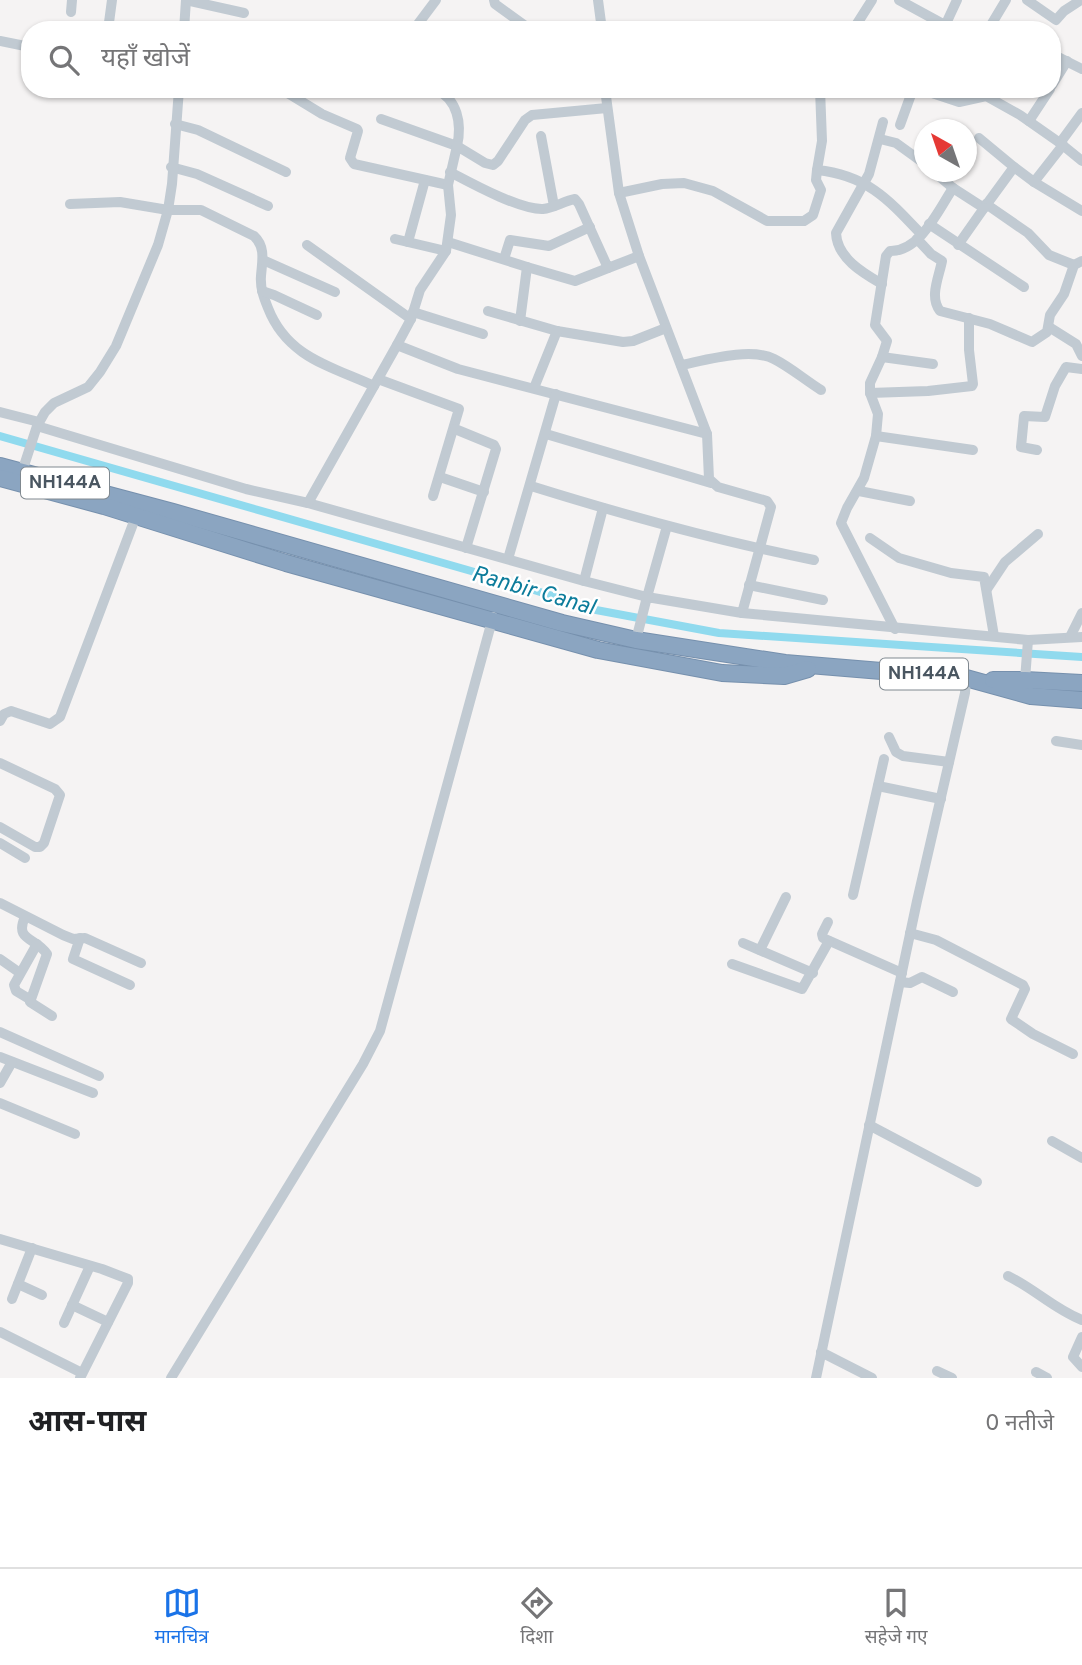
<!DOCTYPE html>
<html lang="hi">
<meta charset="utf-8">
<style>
body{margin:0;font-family:Overpass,"Noto Sans Devanagari",sans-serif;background:#f2f2f2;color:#202124}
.compass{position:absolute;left:914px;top:119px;width:63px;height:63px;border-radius:50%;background:#fff;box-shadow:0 2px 5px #0004;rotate:320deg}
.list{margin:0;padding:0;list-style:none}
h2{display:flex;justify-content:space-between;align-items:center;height:91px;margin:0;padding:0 28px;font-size:30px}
h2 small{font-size:23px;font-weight:400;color:#757577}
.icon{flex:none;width:38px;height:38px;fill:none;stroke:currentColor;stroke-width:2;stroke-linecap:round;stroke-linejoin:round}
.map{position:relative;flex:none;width:1082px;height:1378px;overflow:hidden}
.search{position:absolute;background:#fff;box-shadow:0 2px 5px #0004;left:21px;right:21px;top:21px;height:77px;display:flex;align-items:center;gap:18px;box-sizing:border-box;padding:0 24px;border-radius:28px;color:#757577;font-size:26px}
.sheet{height:189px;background:#fff}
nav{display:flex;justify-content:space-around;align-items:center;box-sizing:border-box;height:98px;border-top:2px solid #e0e0e0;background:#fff;font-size:19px;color:#757577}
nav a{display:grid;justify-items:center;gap:4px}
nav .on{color:#1a73e8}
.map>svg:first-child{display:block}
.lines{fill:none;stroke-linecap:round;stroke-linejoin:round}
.canal{stroke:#90daee;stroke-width:8}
.highway-casing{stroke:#7690ad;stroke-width:18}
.minor{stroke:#c1cad2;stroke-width:10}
.highway{stroke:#8ba5c1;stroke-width:16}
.labels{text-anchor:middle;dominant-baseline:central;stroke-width:5;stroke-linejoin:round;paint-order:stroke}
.shield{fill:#fff;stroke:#808990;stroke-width:2}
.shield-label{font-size:19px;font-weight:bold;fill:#4a5661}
.water-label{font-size:23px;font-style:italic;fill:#0c7c9b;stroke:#fff}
</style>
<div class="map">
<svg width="1082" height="1378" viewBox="0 0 1082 1378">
<rect width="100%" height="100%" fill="#f5f3f3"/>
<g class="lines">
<polyline class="canal" points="0,436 506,581 596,610 719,633 1082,657"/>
<g class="highway-casing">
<g id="highway">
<polyline points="0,466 173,512 562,623 636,640 785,663 966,678 1031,696 1082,700"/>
<polyline points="0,478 104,506 286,563 598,650 722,673 784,676 808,669"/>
<polyline points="993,680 1025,680 1082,683"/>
</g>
</g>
<g class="minor">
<polyline points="186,0 244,13"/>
<polyline points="494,0 495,4 531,30"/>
<polyline points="598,0 602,30"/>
<polyline points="899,0 954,30"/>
<polyline points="1027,0 1056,20 1064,11 1081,0"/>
<polyline points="71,12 72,0"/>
<polyline points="108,30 112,0"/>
<polyline points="184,30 186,0"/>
<polyline points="411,30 418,24 436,0"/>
<polyline points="853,30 872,0"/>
<polyline points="943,30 957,0"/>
<polyline points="988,30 1006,0"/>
<polyline points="0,41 30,47"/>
<polyline points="1052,54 1082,69"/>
<polyline points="1052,85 1067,61"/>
<polyline points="281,89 322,114 357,129 358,131 350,158 354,164 448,185"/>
<polyline points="605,89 619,193 639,256 707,434 709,479 718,487 767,501 771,507 742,613 647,597 636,640"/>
<path d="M820,89L822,141L817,170C867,175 889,200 921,234"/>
<polyline points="920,89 959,102 986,96 1020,115 1060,143"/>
<polyline points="1082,113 1060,143 1082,161"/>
<path d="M381,119L457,146C462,124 458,99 435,89"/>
<polyline points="1029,121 1050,89"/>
<polyline points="175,124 198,130 286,172"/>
<polyline points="900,125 913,89"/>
<polyline points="541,136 554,206"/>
<polyline points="979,138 1014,167"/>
<polyline points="880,139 896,143 925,164"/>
<polyline points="171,167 197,174 268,206"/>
<path d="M450,172C471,183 520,210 543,209C554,208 564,201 575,199L579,204L608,268L639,256"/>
<polyline points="934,172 953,188 984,208 1014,167 1034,182 1063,145"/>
<polyline points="1034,182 1082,211"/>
<polyline points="619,193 662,184 684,183 713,191 767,221 804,221 813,215 821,190 816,180 817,170"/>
<path d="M70,204L120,202L168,210H201L254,236C266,247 262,262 261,276C260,288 264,298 268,308C287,357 330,366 374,386"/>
<polyline points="986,204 1028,233 1049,255 1074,265"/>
<polyline points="929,224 1024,287"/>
<polyline points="395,239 446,251"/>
<path d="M917,239L931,254L942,261C939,277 929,297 940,311L990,324L1032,342L1047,332L1050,315L1064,294L1074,265L1082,261"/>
<polyline points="408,242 425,180"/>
<polyline points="448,242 527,267 520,321"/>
<polyline points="307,245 411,319"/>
<polyline points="958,245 984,208"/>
<polyline points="504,259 510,240 549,246 590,227"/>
<polyline points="263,260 335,292"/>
<polyline points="527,267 575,281 608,268"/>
<path d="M882,284C863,273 837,258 836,233L869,174L883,122"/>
<polyline points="262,291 274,295 317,315"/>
<polyline points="488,311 557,331 623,342 633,341 666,328"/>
<polyline points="413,312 483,334"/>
<polyline points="1049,327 1076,344 1082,356"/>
<polyline points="397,345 458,369 707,434"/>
<polyline points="882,357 933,364"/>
<path d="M681,365C706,360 751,347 774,359C790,367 805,380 821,390"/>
<polyline points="378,379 459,409 433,496"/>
<polyline points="534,388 557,331"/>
<polyline points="870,393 928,391 972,386 973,384 969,350 969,318"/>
<polyline points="0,412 39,422"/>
<polyline points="37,426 246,489 308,503 584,581 647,597 667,526"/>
<polyline points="455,429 494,445 496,449 466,548"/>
<polyline points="546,434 711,483"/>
<polyline points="876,436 973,450"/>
<polyline points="1037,450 1021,447 1024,416 1045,417 1055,386 1066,367 1082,369"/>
<polyline points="440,477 484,492"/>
<polyline points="20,478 37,426 45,412 54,403 88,387 100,372 116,346 158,245 168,210 172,184 179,89"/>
<path d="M531,486C624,515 718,541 814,560"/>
<polyline points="859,491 910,501"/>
<polyline points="308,503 397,345 411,319 420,290 446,251 451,215 448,185 457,146 485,163 493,165 498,161 525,120 532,115 607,108"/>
<polyline points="870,538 899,558 951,573 984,577 994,636"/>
<polyline points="508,559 556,394"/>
<polyline points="584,581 603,508"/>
<polyline points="749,585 823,600"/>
<polyline points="987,589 1005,562 1038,534"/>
<polyline points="742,613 1028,640 1082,637"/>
<path d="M895,629L841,523L847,508L864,478L876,436L878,414L870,393V383L882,357L887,341L875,325L886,256L890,251C920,252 939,209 953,188"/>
<polyline points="1070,637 1082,613"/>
<polyline points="1025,680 1028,640"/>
<polyline points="0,721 4,714 11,711 50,724 60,717 136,516"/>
<polyline points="889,737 896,752 903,756 949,762"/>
<polyline points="1056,741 1082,745"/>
<polyline points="0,763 55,789 60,795 44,843 40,847 35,847 0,827"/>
<polyline points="878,786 941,799"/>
<polyline points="0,843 25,858"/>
<polyline points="853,895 884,759"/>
<polyline points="0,903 63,935 73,939 85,938 141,963"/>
<path d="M25,917C14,941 36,937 47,954L30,1002L52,1016"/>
<polyline points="828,922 822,934 823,938 902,973"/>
<polyline points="910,933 936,940 1023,985 1025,989 1011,1019 1033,1034 1073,1054"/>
<polyline points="80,938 73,959 130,985"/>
<polyline points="743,943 813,973"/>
<polyline points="760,950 786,897"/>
<polyline points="0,959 20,973"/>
<polyline points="732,964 802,989 829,941"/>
<polyline points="900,982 910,983 922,977 953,992"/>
<polyline points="31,1000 16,991 14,985 37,944"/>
<polyline points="0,1032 99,1076"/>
<polyline points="0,1057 93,1093"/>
<polyline points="0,1083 12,1062"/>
<polyline points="0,1103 75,1134"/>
<polyline points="869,1125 977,1182"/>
<polyline points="1052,1141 1082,1158"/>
<polyline points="0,1239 102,1269 128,1279 128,1283 80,1378"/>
<path d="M1008,1276C1035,1289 1054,1309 1082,1320"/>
<polyline points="18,1284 42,1295"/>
<polyline points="12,1299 32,1248"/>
<polyline points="72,1305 108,1322"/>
<polyline points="64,1323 90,1266"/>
<polyline points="0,1332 82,1373"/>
<polyline points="1082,1337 1073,1357 1082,1367"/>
<polyline points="821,1352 872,1378"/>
<polyline points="937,1371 952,1378"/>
<polyline points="1036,1372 1047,1378"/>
<polyline points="171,1378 363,1064 380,1031 493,617"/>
<polyline points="816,1378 917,901 965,693 966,678"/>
</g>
<use href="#highway" class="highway"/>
</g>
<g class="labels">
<g class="shield">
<rect x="21" y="467.5" width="88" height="31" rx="5"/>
<rect x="880" y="658.5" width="88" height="31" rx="5"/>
</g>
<g class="shield-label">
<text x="65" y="483">NH144A</text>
<text x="924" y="674">NH144A</text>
</g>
<g class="water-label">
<text transform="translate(533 592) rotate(16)">Ranbir Canal</text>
</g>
</g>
</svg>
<svg class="compass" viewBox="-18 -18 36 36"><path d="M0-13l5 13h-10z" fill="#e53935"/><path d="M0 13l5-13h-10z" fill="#757577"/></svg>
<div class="search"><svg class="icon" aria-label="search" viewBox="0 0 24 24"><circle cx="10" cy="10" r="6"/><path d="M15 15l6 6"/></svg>यहाँ खोजें</div>
</div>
<section class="sheet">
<h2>आस-पास<small>0 नतीजे</small></h2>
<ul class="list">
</ul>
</section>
<nav>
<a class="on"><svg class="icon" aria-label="map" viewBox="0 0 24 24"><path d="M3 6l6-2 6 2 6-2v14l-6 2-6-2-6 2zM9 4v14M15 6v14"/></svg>मानचित्र</a>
<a><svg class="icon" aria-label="directions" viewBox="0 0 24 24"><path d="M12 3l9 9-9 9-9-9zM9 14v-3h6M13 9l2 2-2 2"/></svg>दिशा</a>
<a><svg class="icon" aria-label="saved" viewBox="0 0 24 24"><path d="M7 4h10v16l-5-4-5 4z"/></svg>सहेजे गए</a>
</nav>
